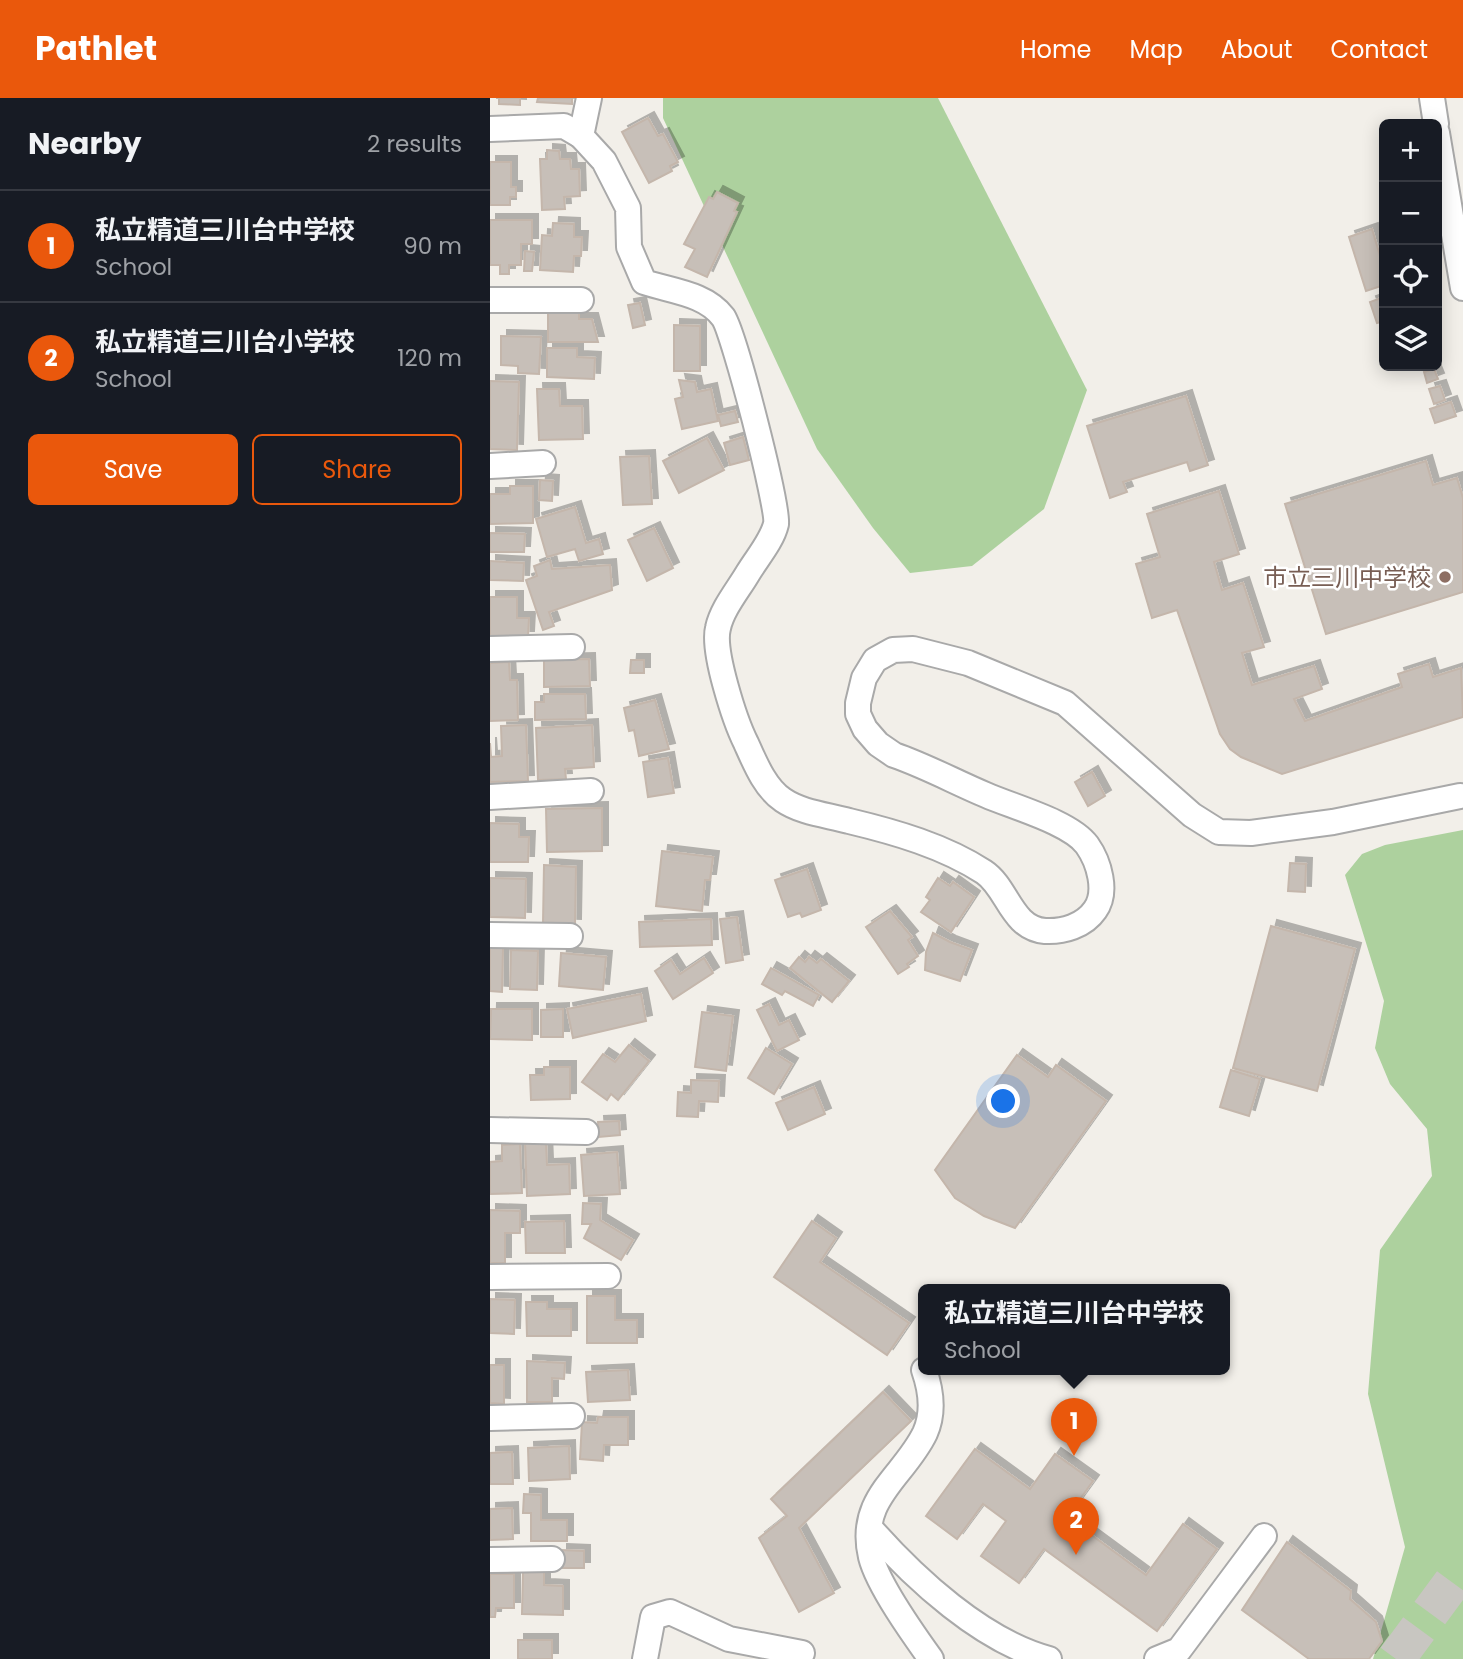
<!DOCTYPE html>
<meta charset="utf-8">
<style>
body{margin:0;font-family:Poppins,"Noto Sans JP",sans-serif;background:#242831;color:#f1f3f6}
.controls{position:absolute;right:21px;top:21px;display:grid;overflow:hidden;border-radius:10px;box-shadow:0 4px 18px #0003}
.controls button{width:63px;height:63px;display:grid;place-items:center;padding:0;border:0;border-bottom:2px solid #363941;background:#171b24;color:#f1f3f6;font:35px sans-serif}
.you{position:absolute;left:514px;top:1004px;width:24px;height:24px;margin:-18px;border:5px solid #fff;border-radius:50%;background:#1a73e8;box-shadow:0 0 0 10px #1a73e833}
.badge{display:grid;place-items:center;width:46px;height:46px;border-radius:50%;background:#ea580c;color:#fff;font-size:23px;font-weight:700}
.pin{position:absolute;translate:-50% -58px;filter:drop-shadow(0 2px 4px #0008)}
.pin::after{content:'';position:absolute;top:37px;width:24px;height:21px;background:inherit;clip-path:polygon(0 0,100% 0,50% 100%)}
.popup{position:absolute;left:428px;top:1186px;width:312px;height:91px;box-sizing:border-box;display:grid;place-content:center;border-radius:10px;background:#171b24;filter:drop-shadow(0 2px 5px #0005);font-size:23px;white-space:nowrap;color:#9ea1a6}
.popup b{font-size:26px;color:#f1f3f6}
.popup::after{content:'';position:absolute;left:50%;top:100%;margin-left:-14px;border:14px solid transparent;border-top-color:#171b24}
.list{margin:0;padding:0;list-style:none}
h2{display:flex;justify-content:space-between;align-items:center;height:91px;margin:0;padding:0 28px;font-size:30px}
h2 small{font-size:23px;font-weight:400;color:#9ea1a6}
.list li{display:grid;grid-template-columns:46px 1fr auto;gap:21px;align-items:center;box-sizing:border-box;height:112px;padding:0 28px;border-top:2px solid #363941}
.list b{display:block;font-size:26px;white-space:nowrap}
.list p{margin:0;font-size:23px;white-space:nowrap;color:#9ea1a6}
.list em{font-size:23px;font-style:normal;color:#9ea1a6}
.actions{display:flex;gap:14px;padding:21px 28px}
.actions a{flex:1;padding:16px 0;border:2px solid #ea580c;border-radius:10px;text-align:center;font-size:24px;color:#ea580c}
.actions .main{background:#ea580c;color:#fff}
.icon{flex:none;width:38px;height:38px;fill:none;stroke:currentColor;stroke-width:2;stroke-linecap:round;stroke-linejoin:round}
.map{position:relative;flex:none;width:973px;height:1561px;overflow:hidden}
header{display:flex;align-items:center;gap:42px;box-sizing:border-box;height:98px;padding:0 35px;background:#ea580c;color:#fff}
header strong{font-size:33px}
nav{display:flex;gap:38px;margin-inline-start:auto;font-size:24px}
main{display:flex}
aside{flex:1;background:#171b24}
.map>svg:first-child{display:block}
.forest{fill:#add19e}
.building{fill:#c7bfb8;stroke:#c4b6ab;stroke-width:2;filter:url(#shadow)}
.lines{fill:none;stroke-linecap:round;stroke-linejoin:round}
.motorway-tunnel{stroke:#c8c6c1;stroke-width:38;stroke-dasharray:38 19;stroke-linecap:butt}
.minor-casing{stroke:#a9a9a9;stroke-width:28}
.minor{stroke:#fff;stroke-width:24}
.education-dot{fill:#8d6e63;stroke:#fff;stroke-width:2.5}
.labels{text-anchor:middle;dominant-baseline:central;stroke-width:5;stroke-linejoin:round;paint-order:stroke}
.education-label{font-size:24px;fill:#785e54;stroke:#fff;text-anchor:end}
</style>
<header>
<strong>Pathlet</strong>
<nav><a>Home</a><a>Map</a><a>About</a><a>Contact</a></nav>
</header>
<main>
<aside>
<h2>Nearby<small>2 results</small></h2>
<ul class="list">
<li><span class="badge">1</span><div><b>私立精道三川台中学校</b><p>School</p></div><em>90 m</em></li>
<li><span class="badge">2</span><div><b>私立精道三川台小学校</b><p>School</p></div><em>120 m</em></li>
</ul>
<div class="actions"><a class="main">Save</a><a>Share</a></div>
</aside>
<div class="map">
<svg width="973" height="1561" viewBox="0 0 973 1561">
<defs>
<filter id="shadow"><feDropShadow dx="6" dy="-6" stdDeviation="0" flood-color="#0004"/></filter>
</defs>
<rect width="100%" height="100%" fill="#f2efe9"/>
<g class="forest">
<polygon points="173,0 448,0 597,292 554,411 482,468 420,475 383,430 327,351 173,20"/>
<polygon points="973,732 973,1561 883,1561 915,1449 878,1296 890,1152 942,1078 937,1031 900,986 885,950 894,903 855,777 872,756 895,747"/>
</g>
<g class="building">
<polygon points="6,0 30,0 30,7 9,6 9,0"/>
<polygon points="48,0 82,0 82,6 47,4"/>
<polygon points="158,20 168,38 173,36 188,64 180,68 182,73 159,85 132,34"/>
<polygon points="57,52 69,53 70,61 80,61 81,71 89,71 90,98 74,99 75,111 52,112 50,61 57,61"/>
<polygon points="0,64 21,64 21,89 26,89 26,99 20,99 20,107 0,107"/>
<polygon points="227,94 248,105 244,113 247,114 217,179 195,169 205,151 194,146 219,99 223,101"/>
<polygon points="0,122 42,122 42,146 31,146 31,167 19,167 19,176 10,176 10,167 0,167"/>
<polygon points="63,125 84,126 84,139 92,139 91,158 84,158 83,174 50,172 52,137 62,138"/>
<polygon points="882,131 894,171 894,187 876,193 859,139"/>
<polygon points="35,153 44,154 42,173 34,173"/>
<polygon points="894,199 894,223 887,225 880,204"/>
<polygon points="150,205 155,227 143,230 138,207"/>
<polygon points="58,214 89,214 89,221 102,221 108,244 58,244"/>
<polygon points="184,227 210,228 210,273 184,273"/>
<polygon points="11,238 51,239 49,276 28,275 28,268 11,267"/>
<polygon points="57,250 87,250 87,259 105,260 104,281 57,279"/>
<polygon points="944,271 948,281 937,285 934,274"/>
<polygon points="189,282 205,284 207,294 221,291 228,323 192,331 185,301 193,299"/>
<polygon points="0,283 29,284 27,352 0,351"/>
<polygon points="950,288 955,302 944,306 939,291"/>
<polygon points="47,291 69,291 70,308 92,308 93,341 49,342"/>
<polygon points="696,298 718,367 700,373 697,364 633,384 637,394 620,400 597,328"/>
<polygon points="961,304 966,318 945,325 940,311"/>
<polygon points="245,313 248,324 231,328 228,317"/>
<polygon points="253,339 259,362 240,367 234,345"/>
<polygon points="217,340 234,372 189,395 173,363"/>
<polygon points="159,358 162,406 133,407 130,359"/>
<polygon points="936,363 943,387 967,380 973,400 973,494 836,536 795,406"/>
<polygon points="50,382 63,383 62,403 49,402"/>
<polygon points="20,388 43,388 43,425 0,426 0,396 20,396"/>
<polygon points="729,393 749,456 724,464 732,492 753,485 774,549 752,555 762,587 824,568 832,591 804,601 815,623 912,589 908,576 939,566 943,579 971,570 973,619 792,676 751,659 740,651 730,636 687,512 662,520 646,466 670,459 657,416"/>
<polygon points="85,409 96,445 109,441 113,456 89,463 85,451 57,459 46,421"/>
<polygon points="164,430 183,470 157,483 138,442"/>
<polygon points="0,435 35,436 34,454 0,454"/>
<polygon points="60,462 62,471 120,467 122,492 59,514 64,528 53,532 36,482 47,478 44,468"/>
<polygon points="0,463 34,465 33,483 0,482"/>
<polygon points="0,499 27,499 27,520 39,520 38,539 0,539"/>
<polygon points="99,561 100,588 54,589 54,562"/>
<polygon points="141,562 154,562 154,575 140,575"/>
<polygon points="19,564 20,582 27,582 28,622 0,623 0,565"/>
<polygon points="54,596 95,596 96,621 45,622 45,604 54,604"/>
<polygon points="165,602 179,651 149,658 144,632 139,633 134,610"/>
<polygon points="36,627 38,683 0,684 0,645 1,659 12,658 11,628"/>
<polygon points="102,627 104,669 75,671 76,681 48,682 46,630"/>
<polygon points="178,660 184,695 158,699 153,664"/>
<polygon points="602,674 615,698 598,708 585,684"/>
<polygon points="112,710 112,753 57,754 56,711"/>
<polygon points="0,725 29,726 29,739 39,739 38,764 0,764"/>
<polygon points="172,753 223,759 220,782 215,782 212,813 166,808"/>
<polygon points="800,765 816,766 815,794 798,793"/>
<polygon points="54,767 86,769 85,827 53,826"/>
<polygon points="317,771 331,812 312,819 310,815 298,819 285,782"/>
<polygon points="0,780 36,781 35,820 0,819"/>
<polygon points="448,780 460,788 463,784 484,799 461,834 431,814 440,802 436,799"/>
<polygon points="400,813 422,839 418,842 428,858 417,866 419,869 408,876 376,829"/>
<polygon points="247,819 253,862 236,865 230,821"/>
<polygon points="221,821 222,847 150,849 149,824"/>
<polygon points="781,828 865,851 827,993 743,970"/>
<polygon points="443,835 460,844 482,852 470,883 435,872 436,854"/>
<polygon points="0,850 13,850 12,894 0,893"/>
<polygon points="21,852 48,853 47,892 20,891"/>
<polygon points="71,855 116,859 113,892 69,888"/>
<polygon points="309,859 315,864 319,859 327,865 331,861 359,883 342,904 300,870"/>
<polygon points="214,860 223,875 183,901 165,873 181,862 190,876"/>
<polygon points="281,870 329,897 323,908 295,893 292,897 272,886"/>
<polygon points="151,896 156,923 83,940 77,911"/>
<polygon points="279,906 289,927 299,922 309,942 287,953 267,912"/>
<polygon points="1,911 42,911 42,942 0,941"/>
<polygon points="73,911 73,939 51,939 51,912"/>
<polygon points="212,914 243,918 236,973 205,969"/>
<polygon points="139,947 159,963 128,1002 121,996 117,1002 92,984 113,956 125,964"/>
<polygon points="276,950 302,966 284,996 258,980"/>
<polygon points="527,957 558,979 566,967 616,1003 525,1130 494,1118 465,1100 445,1072"/>
<polygon points="54,969 80,969 80,1001 41,1002 40,977 54,977"/>
<polygon points="741,972 770,981 759,1018 730,1009"/>
<polygon points="201,982 229,983 228,1004 209,1003 208,1019 187,1018 188,994 201,995"/>
<polygon points="324,989 335,1016 298,1032 286,1005"/>
<polygon points="129,1023 130,1037 109,1039 108,1024"/>
<polygon points="56,1043 57,1067 79,1066 80,1096 37,1098 35,1044"/>
<polygon points="30,1046 32,1095 0,1096 0,1064 12,1063 12,1047"/>
<polygon points="127,1054 130,1096 94,1098 91,1057"/>
<polygon points="93,1105 111,1106 110,1122 143,1142 131,1162 94,1140 101,1126 92,1126"/>
<polygon points="0,1112 30,1113 30,1135 15,1135 15,1165 0,1165"/>
<polygon points="74,1123 75,1155 36,1155 35,1124"/>
<polygon points="322,1123 346,1140 330,1164 419,1225 397,1257 284,1179"/>
<polygon points="97,1198 125,1198 125,1222 147,1222 147,1245 97,1245"/>
<polygon points="0,1201 25,1202 24,1236 0,1235"/>
<polygon points="36,1204 57,1204 57,1211 81,1211 81,1238 37,1238"/>
<polygon points="37,1263 75,1265 74,1281 62,1280 62,1304 37,1304"/>
<polygon points="0,1267 14,1267 14,1306 0,1305"/>
<polygon points="138,1272 140,1302 98,1304 96,1274"/>
<polygon points="393,1294 421,1323 309,1430 344,1495 309,1514 269,1440 297,1418 281,1401"/>
<polygon points="108,1319 138,1319 138,1347 114,1347 113,1363 90,1361 92,1324 107,1325"/>
<polygon points="79,1348 80,1381 39,1383 38,1350"/>
<polygon points="485,1351 540,1391 565,1356 603,1383 577,1419 656,1477 693,1426 727,1451 667,1533 554,1451 529,1485 491,1458 516,1423 493,1406 467,1441 436,1418"/>
<polygon points="22,1354 23,1386 0,1386 0,1355"/>
<polygon points="34,1396 51,1397 51,1422 77,1422 77,1443 41,1443 41,1415 33,1415"/>
<polygon points="22,1410 23,1441 0,1442 0,1411"/>
<polygon points="797,1444 861,1493 860,1501 886,1524 892,1543 879,1561 819,1561 752,1512"/>
<polygon points="71,1452 94,1453 94,1470 71,1470"/>
<polygon points="33,1474 54,1474 54,1487 73,1488 73,1517 32,1516"/>
<polygon points="0,1476 24,1476 24,1510 6,1510 5,1519 0,1519"/>
<rect x="28" y="1542" width="34" height="19"/>
</g>
<g class="lines">
<polyline class="motorway-tunnel" points="906,1561 973,1470"/>
<g class="minor-casing">
<g id="minor">
<polyline points="942,0 946,26"/>
<path d="M0,31L74,28L91,38L114,63L138,110L139,149L154,184C180,193 215,195 233,219C244,234 289,410 286,426C282,443 267,460 258,475C248,492 232,511 228,530C222,553 245,623 256,645C265,665 275,690 293,702C312,715 338,717 359,723C405,734 454,748 494,774C518,790 521,830 555,833C573,834 594,828 605,812C618,794 609,764 597,747C580,724 523,709 496,697C465,684 436,668 404,657L388,646L375,631L368,616V605L374,580L385,562L403,552L423,551L478,565L575,605L702,717L729,734L761,735L843,724L970,698"/>
<polyline points="947,35 973,190"/>
<polyline points="91,38 99,0"/>
<polyline points="0,202 91,202"/>
<polyline points="0,368 53,365"/>
<polyline points="0,551 82,549"/>
<polyline points="0,699 101,693"/>
<polyline points="0,837 80,838"/>
<polyline points="0,1032 96,1034"/>
<polyline points="0,1179 118,1178"/>
<path d="M434,1272C441,1292 444,1315 435,1335C414,1379 367,1400 381,1459C388,1487 423,1536 441,1561"/>
<polyline points="0,1320 82,1318"/>
<path d="M380,1430C425,1481 492,1543 559,1561"/>
<polyline points="0,1462 62,1461"/>
<polyline points="155,1561 163,1519 180,1514 239,1541 312,1555"/>
<polyline points="667,1561 689,1552 774,1438"/>
</g>
</g>
<use href="#minor" class="minor"/>
</g>
<circle class="education-dot" cx="955" cy="479" r="7"/>
<g class="labels">
<g class="education-label">
<text x="941" y="479">市立三川中学校</text>
</g>
</g>
</svg>
<div class="controls">
<button>+</button>
<button>−</button>
<button><svg class="icon" aria-label="locate" viewBox="0 0 24 24"><circle cx="12" cy="12" r="6"/><path d="M12 2v4M12 18v4M2 12h4M18 12h4"/></svg></button>
<button><svg class="icon" aria-label="layers" viewBox="0 0 24 24"><path d="M12 4l9 5-9 5-9-5zM3 14l9 5 9-5"/></svg></button>
</div>
<div class="you"></div>
<div class="pin badge" style="left:584px;top:1358px">1</div>
<div class="popup"><b>私立精道三川台中学校</b>School</div>
<div class="pin badge" style="left:586px;top:1457px">2</div>
</div>
</main>
